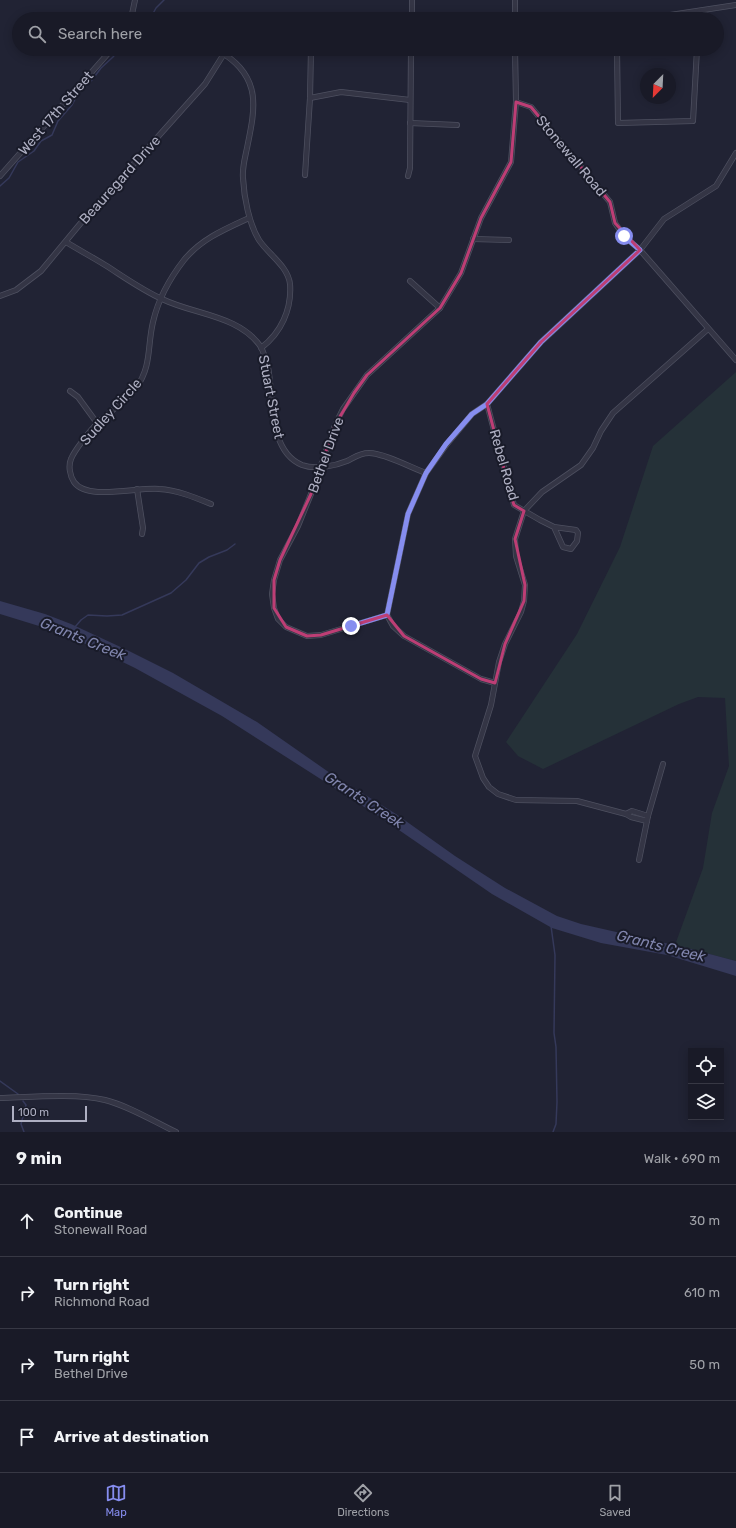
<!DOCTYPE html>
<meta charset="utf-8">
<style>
body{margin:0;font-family:Rubik,sans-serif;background:#262733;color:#f1f3f6}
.controls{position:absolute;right:12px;bottom:12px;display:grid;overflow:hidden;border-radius:0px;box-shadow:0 2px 10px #0003}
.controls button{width:36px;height:36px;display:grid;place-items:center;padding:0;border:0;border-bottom:1px solid #373844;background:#191a27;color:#f1f3f6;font:20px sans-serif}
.compass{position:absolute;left:640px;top:68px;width:36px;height:36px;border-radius:50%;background:#191a27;box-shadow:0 2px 10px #0003;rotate:204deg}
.scale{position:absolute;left:12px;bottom:10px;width:75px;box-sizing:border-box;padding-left:4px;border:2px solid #aeafc2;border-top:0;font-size:11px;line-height:14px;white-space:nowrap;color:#aeafc2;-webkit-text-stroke:3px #191b29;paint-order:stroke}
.stop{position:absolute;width:12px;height:12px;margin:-9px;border:3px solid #868def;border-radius:50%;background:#fff}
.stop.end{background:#868def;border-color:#fff;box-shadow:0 1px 4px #0008}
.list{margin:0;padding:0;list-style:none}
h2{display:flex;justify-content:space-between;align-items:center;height:52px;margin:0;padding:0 16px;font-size:17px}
h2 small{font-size:13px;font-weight:400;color:#9fa1a7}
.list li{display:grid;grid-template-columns:26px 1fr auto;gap:12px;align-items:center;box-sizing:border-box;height:72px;padding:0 16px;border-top:1px solid #373844}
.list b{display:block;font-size:15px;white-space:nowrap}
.list p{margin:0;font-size:13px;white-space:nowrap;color:#9fa1a7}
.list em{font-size:13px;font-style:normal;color:#9fa1a7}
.icon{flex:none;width:22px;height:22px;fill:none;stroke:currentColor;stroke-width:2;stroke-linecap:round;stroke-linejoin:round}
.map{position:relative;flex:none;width:736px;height:1132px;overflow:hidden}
.search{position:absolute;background:#191a27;box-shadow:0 2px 10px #0003;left:12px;right:12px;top:12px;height:44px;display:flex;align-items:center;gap:10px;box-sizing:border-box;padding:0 14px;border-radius:22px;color:#9fa1a7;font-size:15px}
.sheet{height:340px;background:#191a27}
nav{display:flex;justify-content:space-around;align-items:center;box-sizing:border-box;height:56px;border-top:1px solid #373844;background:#191a27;font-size:11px;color:#9fa1a7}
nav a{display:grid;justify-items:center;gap:2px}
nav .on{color:#868def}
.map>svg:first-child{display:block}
.green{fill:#253138}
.water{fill:#35395a}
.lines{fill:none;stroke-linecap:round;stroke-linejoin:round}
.stream{stroke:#35395a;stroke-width:1.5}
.street-casing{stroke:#4e5060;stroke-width:6}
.street{stroke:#343545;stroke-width:4.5}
.route{stroke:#868def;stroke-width:5}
.marked{fill:none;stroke:#bd3e75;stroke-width:3;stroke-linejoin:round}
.labels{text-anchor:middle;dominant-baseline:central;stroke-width:4;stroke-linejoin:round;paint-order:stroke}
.street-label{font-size:14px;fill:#aeafc2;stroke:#191b29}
.water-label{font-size:15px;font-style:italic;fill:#8085ad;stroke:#191b29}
</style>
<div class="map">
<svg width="736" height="1132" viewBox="0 0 736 1132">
<rect width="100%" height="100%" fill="#212334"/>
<polygon class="green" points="736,372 736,961 675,945 703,868 712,813 729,766 725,698 698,697 679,704 543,769 518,756 506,742 577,634 620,547 653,446"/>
<polygon class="water" points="0,601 45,614 71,624 127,650 173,673 257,722 330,773 396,814 455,856 505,888 557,916 581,924 687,948 736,961 736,976 667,955 601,943 552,928 492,894 380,817 222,716 135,668 65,634 0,614"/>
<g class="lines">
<g class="stream">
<polyline points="150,19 156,8 164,0"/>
<polyline points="0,186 9,178 18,162 34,151 41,141 52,135 58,121 72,105 79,92 92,80 101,68 113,57 119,49"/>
<polyline points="75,627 81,620 88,615 107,616 122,615 171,593 186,580 199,563 209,557 227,550 235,544"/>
<polyline points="551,926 555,955 554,1033 556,1047 557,1102 556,1124 553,1132"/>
<polyline points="0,1081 18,1094"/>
<polyline points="23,1101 26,1105 21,1124 24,1132"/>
</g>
<g class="street-casing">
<g id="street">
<polyline points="131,19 135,0"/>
<polyline points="412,19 412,0"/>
<polyline points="515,19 515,0"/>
<polyline points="644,19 736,5"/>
<polyline points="699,19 699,11"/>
<polyline points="617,49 618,123 693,121 697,49"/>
<path d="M224,54C262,79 255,109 247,148C245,158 242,168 243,178C244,197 249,224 259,240C268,254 288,266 290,284C292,309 281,333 261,348"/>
<polyline points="310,98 341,92 410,100"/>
<polyline points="516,102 531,107 610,202 615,223 624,236 640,250 736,360"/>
<polyline points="410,123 457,125"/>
<polyline points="305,175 310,98 311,49"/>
<polyline points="0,176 112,49"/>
<polyline points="408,176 410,168 411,49"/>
<polyline points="473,239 509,240"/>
<path d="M66,242C79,250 92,257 105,265C124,277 142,290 162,299C195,315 239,315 261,347C264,353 266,361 268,367C274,398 268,451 302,465C315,470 335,466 347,461C355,457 360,453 369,453C384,453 412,468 426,473"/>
<polyline points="410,281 440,308"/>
<polyline points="0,296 16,290 41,271 80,224 205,84 227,49"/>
<polyline points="70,391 78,397 97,423"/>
<polyline points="487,404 514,505 540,520 554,527 563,547 571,549 577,541 578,533 576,530 554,527"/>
<polyline points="137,489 143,528 142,534"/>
<path d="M211,504C194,497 177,490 159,489C137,487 87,501 74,482C70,476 68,466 71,459C74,451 91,429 98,423C110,411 125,402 136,388C152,366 147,347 153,322C158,300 170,278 184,260C201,239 225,229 249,218"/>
<polyline points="387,615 321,635 307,636 286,627 278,619 274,608 272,594 274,580 280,560 298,526 311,494 335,425 343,409 367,375 440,308 461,273 481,218 511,162 516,102 515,49"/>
<polyline points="495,683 481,679 404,636 393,626 387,615 408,514 426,473 447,444 472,414 487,404 541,342 640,250 664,219 716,186 736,153"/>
<polyline points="626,814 632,811 648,816"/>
<polyline points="647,821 631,817 626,814 577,801 516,800 498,794 489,787 483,778 475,756 491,705 499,662 505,644 521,612 524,601 525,585 516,556 515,539 524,511 542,492 581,465 593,448 601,431 613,413 708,329"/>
<polyline points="639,860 648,816 663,764"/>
<path d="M0,1098C31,1097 76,1093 105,1100C129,1106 153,1121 176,1132"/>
</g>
</g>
<use href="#street" class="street"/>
</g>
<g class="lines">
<polyline class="route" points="351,626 387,615 408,514 426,473 446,444 472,414 487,404 541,342 640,250 624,236"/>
</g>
<path class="marked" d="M516,102L531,107L610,202L615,223L640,250L541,342L487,404L512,499L514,505L524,511L515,539L525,585L524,601L505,644L495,683L481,679L404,636L387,615L321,635L307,636L286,627L274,608V580L280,560L311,494L335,425L354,393L367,375L440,308L461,273L481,218L511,162Z"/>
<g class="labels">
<g class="street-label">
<text transform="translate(56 113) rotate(-49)">West 17th Street</text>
<text transform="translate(571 156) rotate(50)">Stonewall Road</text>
<text transform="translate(120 180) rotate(-48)">Beauregard Drive</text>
<text transform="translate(271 397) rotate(79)">Stuart Street</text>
<text transform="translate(111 412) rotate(-48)">Sudley Circle</text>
<text transform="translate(326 455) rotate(-70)">Bethel Drive</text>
<text transform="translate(504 465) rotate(74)">Rebel Road</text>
</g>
<g class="water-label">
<text transform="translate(83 639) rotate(22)">Grants Creek</text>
<text transform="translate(364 800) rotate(33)">Grants Creek</text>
<text transform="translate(661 946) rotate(14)">Grants Creek</text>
</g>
</g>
</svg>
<div class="controls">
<button><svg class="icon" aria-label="locate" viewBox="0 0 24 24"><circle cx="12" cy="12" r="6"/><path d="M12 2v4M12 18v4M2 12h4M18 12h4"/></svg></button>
<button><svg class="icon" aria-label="layers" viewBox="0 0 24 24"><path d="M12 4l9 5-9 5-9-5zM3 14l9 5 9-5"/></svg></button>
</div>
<svg class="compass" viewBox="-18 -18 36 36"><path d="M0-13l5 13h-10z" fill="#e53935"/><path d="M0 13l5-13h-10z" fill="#9fa1a7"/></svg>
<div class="scale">100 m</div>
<div class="stop" style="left:624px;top:236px"></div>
<div class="stop end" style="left:351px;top:626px"></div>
<div class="search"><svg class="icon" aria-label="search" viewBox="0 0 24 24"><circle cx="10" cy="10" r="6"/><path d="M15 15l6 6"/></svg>Search here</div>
</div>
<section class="sheet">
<h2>9 min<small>Walk · 690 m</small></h2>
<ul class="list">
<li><svg class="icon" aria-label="ahead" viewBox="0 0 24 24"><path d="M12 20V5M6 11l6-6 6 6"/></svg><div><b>Continue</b><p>Stonewall Road</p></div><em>30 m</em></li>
<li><svg class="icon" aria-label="right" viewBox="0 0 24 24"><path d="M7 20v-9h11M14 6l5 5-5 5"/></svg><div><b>Turn right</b><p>Richmond Road</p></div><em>610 m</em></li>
<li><svg class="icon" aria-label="right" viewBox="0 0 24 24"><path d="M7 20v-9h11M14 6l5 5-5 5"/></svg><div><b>Turn right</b><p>Bethel Drive</p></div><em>50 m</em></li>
<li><svg class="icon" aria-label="arrive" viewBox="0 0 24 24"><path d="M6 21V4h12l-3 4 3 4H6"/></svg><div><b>Arrive at destination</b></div></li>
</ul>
</section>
<nav>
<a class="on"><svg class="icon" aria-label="map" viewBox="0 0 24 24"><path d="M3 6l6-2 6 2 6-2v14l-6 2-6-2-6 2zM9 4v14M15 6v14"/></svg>Map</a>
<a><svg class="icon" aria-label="directions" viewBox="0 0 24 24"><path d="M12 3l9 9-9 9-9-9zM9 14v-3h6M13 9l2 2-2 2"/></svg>Directions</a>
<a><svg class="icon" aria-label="saved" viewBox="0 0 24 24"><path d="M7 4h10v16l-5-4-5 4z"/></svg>Saved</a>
</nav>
